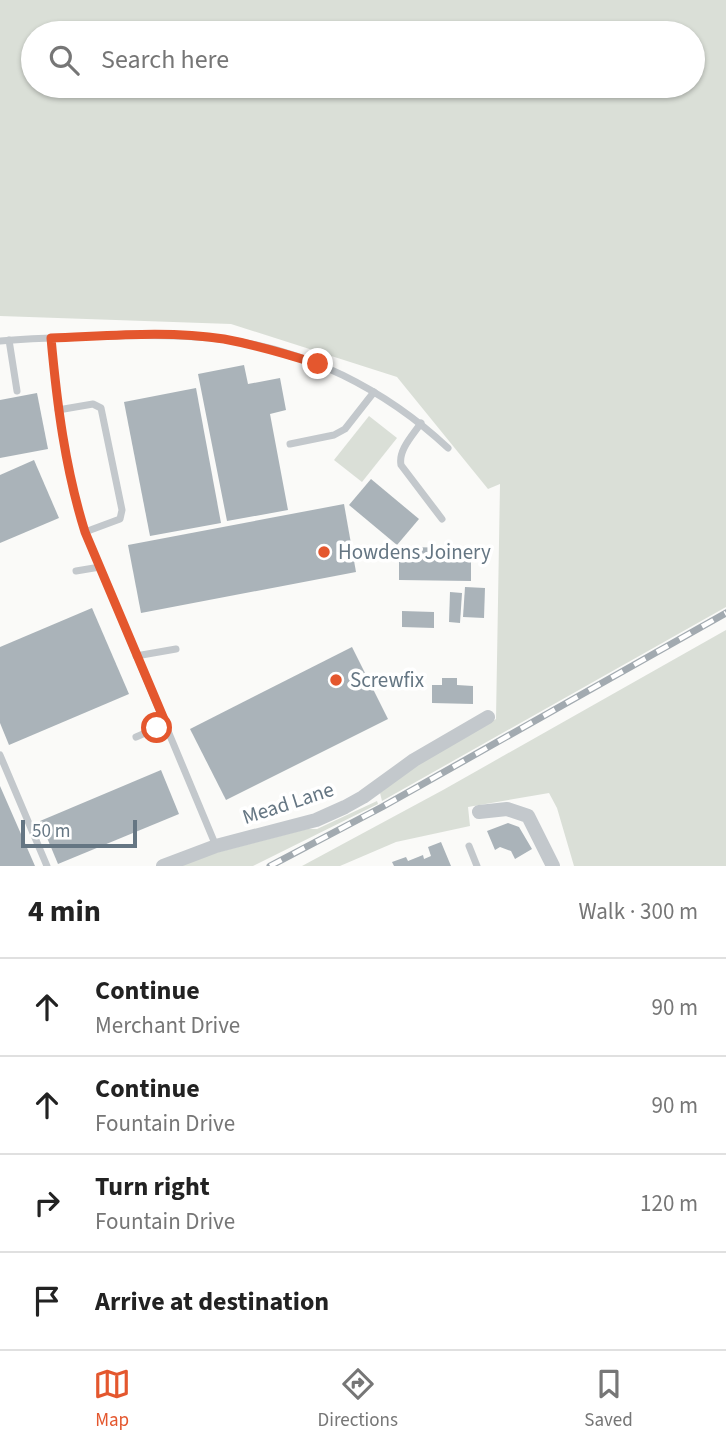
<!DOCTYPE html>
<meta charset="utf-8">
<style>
body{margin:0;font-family:"Source Sans 3",sans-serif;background:#f6f6f6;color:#222}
.scale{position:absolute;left:21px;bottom:18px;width:116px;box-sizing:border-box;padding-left:7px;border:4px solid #657683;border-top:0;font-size:19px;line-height:24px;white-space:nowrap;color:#657683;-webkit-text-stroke:5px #fff;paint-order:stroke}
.stop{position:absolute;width:21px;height:21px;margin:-16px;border:5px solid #e4572e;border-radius:50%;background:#fff}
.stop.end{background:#e4572e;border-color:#fff;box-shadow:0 2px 7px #0008}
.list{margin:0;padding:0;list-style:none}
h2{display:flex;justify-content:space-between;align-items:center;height:91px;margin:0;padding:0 28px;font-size:30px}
h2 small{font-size:23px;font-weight:400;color:#767676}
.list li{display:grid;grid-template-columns:46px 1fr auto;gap:21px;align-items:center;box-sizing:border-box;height:98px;padding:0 28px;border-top:2px solid #e0e0e0}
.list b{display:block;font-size:26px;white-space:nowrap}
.list p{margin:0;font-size:23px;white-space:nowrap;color:#767676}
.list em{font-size:23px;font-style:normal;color:#767676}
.icon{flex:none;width:38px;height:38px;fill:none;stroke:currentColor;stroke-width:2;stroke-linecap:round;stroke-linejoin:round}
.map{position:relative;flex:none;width:726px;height:866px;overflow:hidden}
.search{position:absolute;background:#fff;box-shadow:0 2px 5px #0004;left:21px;right:21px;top:21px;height:77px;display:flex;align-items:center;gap:18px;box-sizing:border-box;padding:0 24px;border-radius:38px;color:#767676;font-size:26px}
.sheet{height:483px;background:#fff}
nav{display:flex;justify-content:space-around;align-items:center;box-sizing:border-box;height:98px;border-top:2px solid #e0e0e0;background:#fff;font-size:19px;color:#767676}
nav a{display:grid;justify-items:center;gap:4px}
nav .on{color:#e4572e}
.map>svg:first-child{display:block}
.green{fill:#dadfd7;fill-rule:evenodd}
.building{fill:#aab3b9}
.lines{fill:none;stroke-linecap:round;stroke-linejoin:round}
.service{stroke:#c3c8cc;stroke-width:7}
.minor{stroke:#c3c8cc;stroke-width:14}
.rail-casing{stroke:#a2aab0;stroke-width:7}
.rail{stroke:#fff;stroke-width:4.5;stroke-dasharray:13;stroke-linecap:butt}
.route{stroke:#e4572e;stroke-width:9}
.poi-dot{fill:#e4572e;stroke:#fff;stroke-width:2.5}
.labels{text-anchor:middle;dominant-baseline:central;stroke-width:7;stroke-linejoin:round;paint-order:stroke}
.poi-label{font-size:21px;fill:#657683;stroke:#fff;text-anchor:start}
.street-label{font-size:21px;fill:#657683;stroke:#fff}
</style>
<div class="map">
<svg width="726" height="866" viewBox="0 0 726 866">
<rect width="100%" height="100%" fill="#fafaf8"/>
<g class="green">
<path d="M0,0H726V607L382,801L380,793L410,768L496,719L500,484L488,489L397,377L231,324L0,316ZM33,33H693V86H33Z"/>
<polygon points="369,416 397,438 362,482 334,460"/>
<polygon points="726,630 726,866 574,866 557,808 549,793 468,807 470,826 396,842 340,866 302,866 443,790"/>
<polygon points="377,801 378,804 253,866 180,866 215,853 307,829 317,829"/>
</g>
<g class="building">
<polygon points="244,365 248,384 280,378 286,410 270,414 288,510 227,521 198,374"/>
<polygon points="196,388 221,523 150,536 124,402"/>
<polygon points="37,393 48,449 0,458 0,400"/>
<polygon points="34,460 59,518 0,543 0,475"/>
<polygon points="371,479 419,519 397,545 349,505"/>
<polygon points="344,504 356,572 141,613 128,545"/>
<polygon points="399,547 471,548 471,581 399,580"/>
<polygon points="465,587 485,588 484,618 463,617"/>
<polygon points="450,592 462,593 460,623 449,622"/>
<polygon points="92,608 129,694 9,745 0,723 0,647"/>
<polygon points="402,611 434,612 434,628 402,627"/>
<polygon points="352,647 388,719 226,800 190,729"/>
<polygon points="442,678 457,678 457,685 473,686 473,704 432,703 432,685 442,685"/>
<polygon points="161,770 179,814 58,864 40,821"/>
<polygon points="0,786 35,866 0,866"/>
<polygon points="508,823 519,827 532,849 515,859 511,851 500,847 495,850 487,831"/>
<polygon points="441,842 451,866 394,866 392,862 406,857 408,861 423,855 424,859 431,856 428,847"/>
</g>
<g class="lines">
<g class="service">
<path d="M51,338C57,404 65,468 85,532L216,846"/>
<polyline points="9,340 17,391"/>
<path d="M0,341C36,338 71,337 107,336C145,335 183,335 220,339C305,348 386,390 448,448"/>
<polyline points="58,410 93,404 101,408 122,510 120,519 85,532"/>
<path d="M421,423C413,435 398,450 401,465L442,519"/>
<polyline points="290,444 334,435 345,429 374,392"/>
<polyline points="76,571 100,567"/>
<polyline points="136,656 176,649"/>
<polyline points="136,737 166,724"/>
<polyline points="0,755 47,866"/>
<polyline points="469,846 477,866"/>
</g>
<g class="minor">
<polyline points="479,812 507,809 528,816 553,866"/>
<polyline points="163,866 216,846 316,820 345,807 363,797 414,760 488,717"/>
</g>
<g class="rail-casing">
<polyline id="rail" points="270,866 382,807 726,613"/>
</g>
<use href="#rail" class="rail"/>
</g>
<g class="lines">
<path class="route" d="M157,728L166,724L85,532C65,468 57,404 51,338C107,336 167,330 224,339C256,345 287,354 318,364"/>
</g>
<g class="poi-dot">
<circle cx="324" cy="552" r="7"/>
<circle cx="336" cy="680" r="7"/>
</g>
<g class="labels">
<g class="poi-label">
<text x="338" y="552">Howdens Joinery</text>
<text x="350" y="680">Screwfix</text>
</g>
<g class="street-label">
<text transform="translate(288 803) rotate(-18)">Mead Lane</text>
</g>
</g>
</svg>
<div class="scale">50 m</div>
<div class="stop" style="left:157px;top:728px"></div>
<div class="stop end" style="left:318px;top:364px"></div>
<div class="search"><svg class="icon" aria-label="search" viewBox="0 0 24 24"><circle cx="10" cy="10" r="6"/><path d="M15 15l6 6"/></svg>Search here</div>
</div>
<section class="sheet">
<h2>4 min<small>Walk · 300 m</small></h2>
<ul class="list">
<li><svg class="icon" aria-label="ahead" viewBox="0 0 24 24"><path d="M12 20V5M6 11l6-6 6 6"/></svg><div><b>Continue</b><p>Merchant Drive</p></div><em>90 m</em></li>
<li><svg class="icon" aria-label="ahead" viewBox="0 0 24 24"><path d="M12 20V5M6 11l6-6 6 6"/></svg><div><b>Continue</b><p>Fountain Drive</p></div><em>90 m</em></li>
<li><svg class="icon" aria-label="right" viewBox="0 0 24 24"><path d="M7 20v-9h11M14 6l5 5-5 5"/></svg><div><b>Turn right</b><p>Fountain Drive</p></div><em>120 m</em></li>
<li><svg class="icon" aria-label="arrive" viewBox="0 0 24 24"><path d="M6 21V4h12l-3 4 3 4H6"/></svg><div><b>Arrive at destination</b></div></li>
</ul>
</section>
<nav>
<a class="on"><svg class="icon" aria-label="map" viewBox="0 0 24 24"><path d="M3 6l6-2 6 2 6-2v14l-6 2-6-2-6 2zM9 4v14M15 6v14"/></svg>Map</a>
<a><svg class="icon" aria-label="directions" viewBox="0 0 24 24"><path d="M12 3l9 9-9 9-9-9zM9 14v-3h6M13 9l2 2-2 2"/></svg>Directions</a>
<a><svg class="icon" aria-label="saved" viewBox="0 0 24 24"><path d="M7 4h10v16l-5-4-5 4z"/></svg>Saved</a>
</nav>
